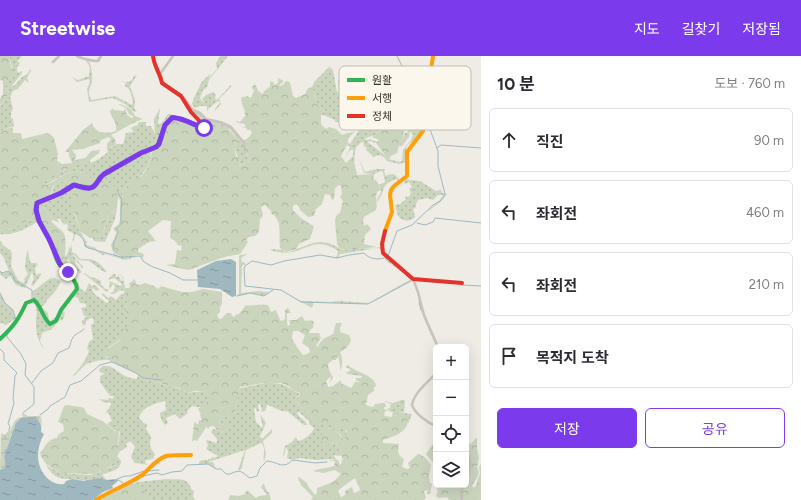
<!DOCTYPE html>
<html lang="ko">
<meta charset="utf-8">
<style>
body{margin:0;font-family:Figtree,"Noto Sans KR",sans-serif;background:#f2f2f3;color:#2b2b33}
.controls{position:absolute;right:12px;bottom:12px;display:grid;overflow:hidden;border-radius:6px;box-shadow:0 4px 16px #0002}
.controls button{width:36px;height:36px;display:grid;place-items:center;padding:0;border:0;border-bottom:1px solid #e1e1e2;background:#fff;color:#2b2b33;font:20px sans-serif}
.stop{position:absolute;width:12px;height:12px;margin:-9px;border:3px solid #7c3aed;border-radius:50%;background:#fff}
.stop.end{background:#7c3aed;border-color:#fff;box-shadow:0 1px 4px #0008}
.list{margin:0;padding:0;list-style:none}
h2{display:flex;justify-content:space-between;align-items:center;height:52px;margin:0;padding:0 16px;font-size:17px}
h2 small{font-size:13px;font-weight:400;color:#7c7c81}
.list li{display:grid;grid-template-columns:26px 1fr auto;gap:12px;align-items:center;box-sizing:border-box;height:64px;margin:0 8px 8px;padding:0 8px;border:1px solid #e1e1e2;border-radius:6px}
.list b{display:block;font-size:15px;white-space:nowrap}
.list em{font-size:13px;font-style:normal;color:#7c7c81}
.actions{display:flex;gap:8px;padding:12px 16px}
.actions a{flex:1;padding:9px 0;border:1px solid #7c3aed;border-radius:6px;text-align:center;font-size:14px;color:#7c3aed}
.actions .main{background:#7c3aed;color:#fff}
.icon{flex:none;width:22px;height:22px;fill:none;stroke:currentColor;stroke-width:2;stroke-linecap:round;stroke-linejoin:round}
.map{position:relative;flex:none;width:481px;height:444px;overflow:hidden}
header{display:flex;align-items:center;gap:24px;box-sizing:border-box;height:56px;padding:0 20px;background:#7c3aed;color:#fff}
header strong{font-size:19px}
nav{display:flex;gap:22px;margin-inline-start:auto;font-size:14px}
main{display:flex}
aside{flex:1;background:#fff}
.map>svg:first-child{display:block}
.grass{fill:url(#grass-dots);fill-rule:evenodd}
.forest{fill:url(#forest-crowns);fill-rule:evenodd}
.wetland{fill:url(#wetland-marsh)}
.water{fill:url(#water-ripples)}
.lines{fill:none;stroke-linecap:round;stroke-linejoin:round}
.stream{stroke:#9fb8c0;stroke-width:1}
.street{stroke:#c8c4bc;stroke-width:2.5}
.fast{stroke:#30b455;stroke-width:4}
.slow{stroke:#ff9f0a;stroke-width:4}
.jam{stroke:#e5322d;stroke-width:4}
.route{stroke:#7c3aed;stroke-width:5}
.key{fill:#fbf7ec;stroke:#c1bcb2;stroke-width:1}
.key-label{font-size:11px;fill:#3a332a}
</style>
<header>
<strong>Streetwise</strong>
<nav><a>지도</a><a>길찾기</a><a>저장됨</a></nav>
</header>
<main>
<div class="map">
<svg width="481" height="444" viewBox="0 0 481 444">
<defs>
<pattern id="grass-dots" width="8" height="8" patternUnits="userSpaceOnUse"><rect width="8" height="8" fill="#cbd5be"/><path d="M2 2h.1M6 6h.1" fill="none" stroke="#afb7a3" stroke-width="1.8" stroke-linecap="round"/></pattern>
<pattern id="forest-crowns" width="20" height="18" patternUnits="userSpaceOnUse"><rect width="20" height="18" fill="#cbd5be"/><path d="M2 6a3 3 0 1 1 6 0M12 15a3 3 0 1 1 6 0" fill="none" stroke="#afb7a3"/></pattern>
<pattern id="wetland-marsh" width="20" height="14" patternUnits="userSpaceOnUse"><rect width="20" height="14" fill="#cbd5be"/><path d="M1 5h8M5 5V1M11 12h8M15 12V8" fill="none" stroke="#afb7a3"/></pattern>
<pattern id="water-ripples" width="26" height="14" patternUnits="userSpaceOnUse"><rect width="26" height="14" fill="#9fb8c0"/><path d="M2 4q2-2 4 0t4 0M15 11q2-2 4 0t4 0" fill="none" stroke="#83969c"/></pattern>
</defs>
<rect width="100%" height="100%" fill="#eeece4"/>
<g class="grass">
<path d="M9,0H22L17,6H19L20,8C17,10 16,13 18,17L22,15V17L12,30H14L23,20C28,19 27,17 30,14H31L27,22L29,27L25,24L18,33L13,35L10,41L13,53L11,56V62L13,63L14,70L0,75V50L7,41L9,34L6,32V26L12,20L13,14Z"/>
<path d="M220,0H228L209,24L207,31L203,34L200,42L202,45L205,47L202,43L206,39L213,36L216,39L215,42L217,44L231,29V31L219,43L221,48L215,55V53L220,47L218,45L208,53L207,56V50H200L195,52L192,48C193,43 199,32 201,27C204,23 208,21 210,17L209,22L217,13L216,7Z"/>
<path d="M85,3L89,5C91,11 93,18 92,25C90,35 87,33 91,44L115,40L132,49L133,46L130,34L124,29H126L125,27L121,25L127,27L126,25L129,26L132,24L134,20L137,19L130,30L135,44L134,52L137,56L133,55L125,48L113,42L89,46L87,33L90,26L89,23L77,26L72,21L78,24L89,20L90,11Z"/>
<path d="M329,11L333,14L337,36H339L338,25L341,18L343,31L346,32V34L344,35L345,39C358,34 351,25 353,16L360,15L359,19L356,20L354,21L357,25L362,26L369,31L375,43H381L389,45L393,42V40H390L389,37L386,36L382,33L385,28L384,26H380L382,17H384L385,20L383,21L385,24C400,30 415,38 407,55L412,57C416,45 407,33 398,27C410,32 415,46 414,59H418L407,61V64C413,67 412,75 420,73C421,68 420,65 421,60C422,54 423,52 420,46L415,48L418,45L415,33L414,37L412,38L411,37L413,34L407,29V31L404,28C422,27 426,47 424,63C424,66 424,72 422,75C421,79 417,83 415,86H411L406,91V106L400,108L387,105L384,101L379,99L373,101L371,98L367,95L366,91L364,90L363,85L356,91L354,101L355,103L354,106L353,100V93L350,94L344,104L350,92L349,90H347L348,87L350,88L360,73L348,66H335V64L323,59H328L316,47L315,38L312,31L315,25ZM398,39H404L406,48L404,50H402C403,58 404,65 409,71L407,77H405V75C403,80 404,82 404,87L409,81L410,75L413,79L411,84L403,94L402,105L400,106L388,103C386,99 372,89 367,86L370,85L376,87L378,86L371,84L372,83L366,84L365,82L375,79L381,73L379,71L376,73L371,74L365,70L367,64H366C363,57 362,57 364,49H367V47L364,46L365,44H375L381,47L383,46L390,49L394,43L396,44Z"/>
<path d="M160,52L158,68L162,67L168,58L173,59L174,60L159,88L152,93L148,110L140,121L138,118L122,136L123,143L121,153V168L116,171C120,180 106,195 119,200C124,202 130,200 135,200V201L125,204L105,198L103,200L102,198L97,196L95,193H91L85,190L84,183L77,177L75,179L74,184L72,186L74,178L67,174L68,171L67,167L64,169L60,163L57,162L59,167L48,159L43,150L36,149C41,146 47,143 51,139C55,132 51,130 60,125L65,126L71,130C71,134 73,135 74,139C75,144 73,147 73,152C74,159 77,166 80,173L79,174L87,186L86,189L96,192L97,195L114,200L111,189L115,181L116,176L113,173L119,168L120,164V145L114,130L111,134C106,128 104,127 96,128L93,123L88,121L87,118C67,111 61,123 44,129L45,125L53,122L60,115L67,114L79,107L87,106L96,97L100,96L90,104V107C97,105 103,100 108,96L107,93C110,91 114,91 116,88H123L126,77L133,76L132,73L130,72L138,69V67L140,66H146V70H151L155,78L154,63Z"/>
<polygon points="190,52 199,57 206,63 220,66 231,71 243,88 246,98 251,105 246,106 239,110 240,107 234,91 238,84 230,73 220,70 212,79 210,80 208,77 200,75 180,64 204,73 191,56"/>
<path d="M359,103L365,116L377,113H385L384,115L386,121L387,119L394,118L400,124L395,127L398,124L396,123C379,129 386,136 377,146V144L381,136L379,128H381L385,126L383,116L381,115L374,118L364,117Z"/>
<path d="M406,122L409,124L420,125L436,135L441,134L442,137L447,138C441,147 436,149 429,155H428C433,149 441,146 444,139H438L433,144L427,142L418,144L416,148V151L413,153L415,161C409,167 403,165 398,160L395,149L400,148L406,143L405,140L408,141C412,139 411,136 409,133L412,131L409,126L405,128L404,124Z"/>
<path d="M117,152L115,163L105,186L94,185L92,181C107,180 104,169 109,159C111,157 115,155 117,152Z"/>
<path d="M36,161L39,165C27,172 14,180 0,178V173L2,175L11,173Z"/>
<path d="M0,184L3,189L11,195L12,198L11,210L18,224L23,227L25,225L24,223L28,218L25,212L27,194C30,198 28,203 31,207H36L38,208L35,212L36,219L41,217V219L33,230L31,229L34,222L32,216L25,232L16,229L10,220L6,223L0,218V215L2,218L9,215L4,202L0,197Z"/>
<path d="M319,186L329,187L343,194L363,192L373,193L382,190L384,199L406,216L415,228L424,259L438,291C432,283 423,261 420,251C418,242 417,232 412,224L368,248L314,246L312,252L281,234L301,245L331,246L339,245L369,247L411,223L400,214L386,205L380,193L378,192L340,198L338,202H334L337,200L338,195C312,177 303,201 278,196C275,195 273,196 270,193L282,194L285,196H289L313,187Z"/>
<path d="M72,187V196L76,198L80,203C82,203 84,203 86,203C95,202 102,209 107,216H104L89,205L79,204L74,199L72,198L83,211V213L75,203L76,210L82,216L79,217L77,213L73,211L69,203L67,204C69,208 72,211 73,216H69L61,210C63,201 68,201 69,191L71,192Z"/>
<polygon points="247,198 241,202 242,206 244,206 246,209 242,209 241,237 258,235 269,236 264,240 250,237 237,240 239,238 239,200 240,199"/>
<path d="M118,216L123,221L125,232L122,235L120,234L114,238H110L114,235L115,230L113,228L107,236L83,217H85C89,222 95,221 101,225V229L107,234L109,233L110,228L109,225L120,230L122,229L121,227L114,222L108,224L113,218H116V221H118V218L121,225H123L122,221Z"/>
<path d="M53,220L51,223L55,222L61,225C58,232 55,236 50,241C46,244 46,249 41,251L48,257L49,264L50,265L57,260L77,235V227L78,226L80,232L85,236L89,227L92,230L95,229L99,233L96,235L92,231C92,240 101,241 105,246L107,247L109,245L102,239L103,237L108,242L111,240L116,244L121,238L123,241L126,243C128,248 126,251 126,256C126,260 129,264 128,268C125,284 114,286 105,295V301L110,302L113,306H111L109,304C100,303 94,306 86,308L74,320L73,319C78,315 88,301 89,295L87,292L89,286L93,283L91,269L94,267L93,262H91L86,265V268L83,270L82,265L87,260H84L81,252L86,251V248L80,247L78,242L73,240L62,254L65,257L63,264L58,265L52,273L42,277L40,285L44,293C35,282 35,268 37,255L36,254L35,245L32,244L33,242L32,236Z"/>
<polygon points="0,237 5,247 13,254 15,263 6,269 5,269 3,267 1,268 0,266"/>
<path d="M103,310C106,310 110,310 113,312C120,317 128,323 137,323L138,319L142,323L178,332L188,337L194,336H205L210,343L203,352L192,350L187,355L188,357L180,363L175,358L166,362L168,367L165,369C162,365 160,362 160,357L166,354L165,345C155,347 143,351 139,361L143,367L147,368L146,373L151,381C149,389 150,392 155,398L153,403L146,404L145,407L149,409L135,407L131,401L135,390L130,385L126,388L127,391L120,395L117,400L120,376L117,374H114L107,368L112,365L109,358L106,356L111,349V347L103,346L99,343L108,344L109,342L112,343L114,341L113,340H110L100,326V320L104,318L103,317L100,316L99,313Z"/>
<path d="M266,327C285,327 284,329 300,338L293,344L307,355L316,367H328L345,374L347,378L344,384C340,377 336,374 328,372L322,379L323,382L322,387L332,389L334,385L336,386L337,390L340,393L342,400L333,399L337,404L330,403L316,404L299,402L292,404L287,402L288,395L286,391L284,400L283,399L285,390L292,386L296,381L298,385C304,384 312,378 314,372L309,368L310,366L299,356L297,357C299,362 306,364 307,369H304L287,355C282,357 273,350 267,349L265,355L261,356L262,353L260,348L258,349L259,355L257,356L256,352L254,353L256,366L261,371H263L260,358L266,367L260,380L262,383L272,373V377L263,385L266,398L264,406C262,400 267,392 261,387L246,394L241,414H238L245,394L208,406H213L216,412L208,408H199V406L202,404H208V403H211L212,401L214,402L218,400L206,393L208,389L206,385L207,384L216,387L217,386V383L211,376L213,373L223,376L228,372L223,368H220L218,365L235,356L238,347V337L240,332Z"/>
<polygon points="402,344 405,344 404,357 412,358 408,368 406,361 403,356 400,356 396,360 392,359 393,357 387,353 390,352 391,348 384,345 393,347"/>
<path d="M117,401H118L121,405C121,415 110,415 102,419L107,424C99,422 95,424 88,424C82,425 77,423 72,423C58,423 53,421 46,409L60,417L90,419L98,417L104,413L115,410Z"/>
<path d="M167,423C177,424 188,420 191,433L194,435L193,441L195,444H152L140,431L141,429L138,426Z"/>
</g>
<g class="forest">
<polygon points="0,0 9,0 11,11 14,15 12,20 6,26 6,32 9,34 7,41 0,49 0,43 3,38 3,25 0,24"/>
<path d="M278,22L284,25L279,29L280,30L283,29L286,25L290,26L293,40L296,42L305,38L308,32L312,31L315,38L316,47L328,59H321V68L326,73L329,71L336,73L342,79L355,75L348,83V87L341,100L346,107L353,100L357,119L374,118L373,122C378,127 379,126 380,134L377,136C375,142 378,148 376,154L364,161L363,165L364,170L367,168L371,173L365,179L364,188L377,191L345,194L339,192L337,188L335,165L336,160L340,157L343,145L340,141L342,138L341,130L339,129L335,132L334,143L332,144L330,139L325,138L322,148L316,153L314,160L308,161L300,154L299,151L296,148L293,150V154C298,160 307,167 314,170L310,183L299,188L296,193L286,196L280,192C278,181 284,163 270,157L272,156L265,149L261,151L263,160L260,163L259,176L255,180L249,181L246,184L248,186L240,198L224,201L189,214C180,213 173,210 165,209L175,208L177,194L181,195L182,190L178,189L175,185L170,182L171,165L163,164L148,175L156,185L149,186L138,193V196L142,197L144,199L143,202L139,199L121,201L116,197L113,189L118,176L116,172L121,168V153L123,143L122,136L138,118L141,121L148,111L153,93L157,91L162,76L172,62C180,64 206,76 211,80L220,70L228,72L238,84L234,91L236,100L238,101L240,108L239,110H240L246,106L251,105C245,98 245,90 241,83L245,84L250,80L252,76L250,74H246L247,72L241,71H245V68L238,67L235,65L240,66L245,60C246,54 241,49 241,42L247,40L251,42L254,34L252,32L253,30L255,28L259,36L263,38L264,35L270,31V26L272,25L275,29L278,27Z"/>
<path d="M118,48C124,48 133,54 135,60L143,63C131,67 122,74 111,79L115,83L116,88L107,93V88L111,83L109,81L101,84L100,87L83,93L72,94L76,99L75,104L85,102C93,94 88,95 101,94L87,106L79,107L73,112L60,115L53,122L45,125L44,129C61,125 66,110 87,118L88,121L93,123L96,128L98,124L109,130L111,134L114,129L118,141L117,152C115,155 111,156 109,159C103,170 107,181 90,182L78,174L80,173C78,166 75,160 73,153C72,149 75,145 74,140C73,136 71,135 71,131L65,126L60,125L53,130C52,141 45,144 36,149L42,148L48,159L59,167L53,164L51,165C54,169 59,172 63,176C67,181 65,195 65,201L63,204L61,209L36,161L11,173L2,175L0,173V75L13,71V77H21L22,83L47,77L50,78L54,82L58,98L57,105L62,108L72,107V106L69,100V96H65L83,74L92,67C95,78 106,78 116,75C117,64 111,63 110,55L113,52L114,54L124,55L125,52L127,59L132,62L134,61L129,58L126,52Z"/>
<polygon points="397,58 401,58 399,62 404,71 403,81 405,86 402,90 399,90 397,97 391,100 390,102 388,103 376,87 379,84 372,81 381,74 377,68 382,66 383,63 395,63"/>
<path d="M133,223L135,224L136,228L140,229L145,227L154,230L158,233L161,230L182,236H192L203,233L222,236V247L220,252V256L217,259L219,263H221L227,257H231L232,260L235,261V259L239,258L246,249C252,251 259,247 268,249L271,256L276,254L280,264L282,265L285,263V254L288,252L291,257H287V267L288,270L290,269L289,264H296L302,260L305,265L311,264L314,266L313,272L310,274L309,277H319L321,282L316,290L317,291L323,283L333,278L336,267H342L340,272V276L349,279L351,284C348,291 346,293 340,296C343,303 343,308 340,315V309L338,300L336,304H333L328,308L329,314L333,322L329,327L331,322L330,321L326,325L328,331L333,330L341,324V327L351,332L355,326H359V325H356V322H361L362,320L347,318L346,317L351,314L346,311L348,309C356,317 374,318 376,330L374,331V335L368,339L366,349L372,351L375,350L374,349L375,348L385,347L386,351H384V353L389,355H385L384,360L392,361V359L396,360L400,356C404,357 406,358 407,362C411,375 393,381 383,384V387L399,388C397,393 398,401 404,403L402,411L407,413L410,412L408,407L418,398C423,398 428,405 431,409L429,420L430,427L432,428L430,438H427L428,434L424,435L426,442L424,444H311L313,441L301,429L298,422L299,421L307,427L308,430L315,439L317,437V432L333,426L341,418L335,414L323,417L313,415C316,413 329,412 334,410L335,405L327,404H338L340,409L342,406L341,404H343L340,393L337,390L336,386H333L331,390L324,391L322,389V375L328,372L336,375L344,384L347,375L328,367H316L307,355L293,344L300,339V337L293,334L289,330L281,327H263L240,331L238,337V347L235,356L218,365L220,368L227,369L228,372L223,376L217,374L214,370L209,371V373L206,371C203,377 200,380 197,385L194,384L192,386L194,367L196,366V368H198L199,364H202L200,359L201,358L198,353L201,351L203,352L209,343L205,336L194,335L188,337L179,332L142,323L137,318L115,308L110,302L105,300V295L120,284L128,267L126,257L127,246L125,242L121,239L125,237L123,234L125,232H129L130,230L129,227L133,225ZM293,275H298L305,279L302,287L309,292L310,296L307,298L303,299C301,297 292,284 292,282C292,279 293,277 293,275ZM355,422L360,433L359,435L354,437L352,431L345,435V439L341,441L338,435L341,432Z"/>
<path d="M66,349L81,351L84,352L87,358L104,366L114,375L117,374L119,376L117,403L115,409L104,413L95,418L60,417L46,408L41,400L40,396L43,394C45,388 51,382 57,382L59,378L64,375L63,368L58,366L64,350Z"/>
<polygon points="477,381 477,392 479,402 477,411 479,416 477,422 472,429 473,432 476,430 480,417 479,411 481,408 481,444 462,444 462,436 464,429 466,429 466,425 470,412 466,387 471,388"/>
<polygon points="436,386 436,429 463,429 461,444 449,444 447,441 438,442 436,440 438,435 435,428 434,408 426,398 432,389"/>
<polygon points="138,426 152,444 97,444 106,437"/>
<polygon points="263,428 264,428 267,436 269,436 271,444 228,444 230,439 239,440 245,438 245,436 248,435 256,442 259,440 267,439 261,431"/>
</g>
<path class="wetland" d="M23,357L28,360H40L41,361L42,370L39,365L12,377L4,400L6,411L0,414L1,377L5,379L9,374L10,375C14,368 13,362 23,361L22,358Z"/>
<g class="water">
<polygon points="231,203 236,206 236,240 232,241 220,233 198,231 197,214 216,205"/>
<path d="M28,361H35C40,366 42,369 41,376L44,378C40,385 38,392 38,400C38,414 49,430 64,428L66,425L72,423L84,425L99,422L107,424L116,423L119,424L112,430L113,432L103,436L93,444H0V414L6,411L4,400L16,367L21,362Z"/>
</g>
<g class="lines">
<g class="stream">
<polyline points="397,0 405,16 417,26 423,37"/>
<polyline points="437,92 441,89 481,92"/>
<polyline points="417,167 425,169 433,166 435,162 481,167"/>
<path d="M74,176C80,179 85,183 85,190L88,192L121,201L140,200L144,206L153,211L170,217L183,224H197"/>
<polyline points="117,198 114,194 113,189 118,176 116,172 121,168 121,154 122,144 117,135"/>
<polyline points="388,200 397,175 412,169 433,149 440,145 445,138 438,110 438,95 431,76 427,70 428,55"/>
<path d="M384,202C377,204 369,203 364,197L349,199L337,202L320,199L284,205L271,209L252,205L245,210L244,212L245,230L281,234L301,246L368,248L411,225"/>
<polyline points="0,215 2,217 8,215 12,218 15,225 32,234 32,243"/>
<polyline points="462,229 481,230"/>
<polyline points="0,237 5,247 13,254 16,264"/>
<polyline points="237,240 250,237 264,240 273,234"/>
<polyline points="419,246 421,254"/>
<polyline points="7,277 7,281 21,298 26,308 25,319 34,331 34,348 23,357"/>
<polyline points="0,293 4,297 4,304 17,317 15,320 13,343 14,347 8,368 10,370 9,374"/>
<path d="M32,327L41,315L53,307L58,297L69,292C71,287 71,283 75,279C78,277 81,276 84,273"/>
<polyline points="40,359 48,353 50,350 65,341 70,329 81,325 100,309 111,306 115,307 136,317 143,322 162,324"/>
<polyline points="148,415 159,414"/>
<path d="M143,420L157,417L162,419L172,416L182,415L187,409L208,408L216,413H221L226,418H230C241,413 240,415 250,422L257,420L260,412L267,405C279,406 282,414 293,404L315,407L327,406"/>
<polyline points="117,423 125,420 130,420 144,415"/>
<polyline points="119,424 124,428"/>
</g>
<g class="street">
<path d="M77,0C84,3 90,5 98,5L101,0"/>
<polyline points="53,6 59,0"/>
<polyline points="160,18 173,0"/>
<polyline points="183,41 193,54 200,57 206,63 220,66 231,71 244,87 245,96"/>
<polyline points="413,223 418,236 424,259 438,291"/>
<path d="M436,317C428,327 414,336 412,349C415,358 428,367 436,370"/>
<path d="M466,392C471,403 472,413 466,424"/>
<polyline points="462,444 461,436 464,429"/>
</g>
<path class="fast" d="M0,283C13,271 19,263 26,247L34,244C42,251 42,261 50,268L56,265L61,254L77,233C76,221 65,217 59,208C55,202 54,194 51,187C45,173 34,163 37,147L61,137L73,129L90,132L94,131L100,121L141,97L157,91L165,69L172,61L182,63"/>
<g class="slow">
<polyline points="385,175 392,156 390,139 391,134 394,130 407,120 407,96 423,75 426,54 423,40 429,27 433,0"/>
<path d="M96,444C111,434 128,429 142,419C151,412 155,404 166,400C170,399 186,399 191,399"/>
</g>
<g class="jam">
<path d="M153,0C154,10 160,17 162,27L181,40L191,56L205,71L204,72L182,63"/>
<polyline points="385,175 382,188 383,197 413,223 462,227"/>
</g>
</g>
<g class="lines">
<path class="route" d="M68,216L60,208L49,183L39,165L36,154L37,147L61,137L74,129C79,130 85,133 90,132C97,131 98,122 104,118L141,97L156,91L159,88L165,69L172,62C179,60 196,70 204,72"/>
</g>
<rect x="339" y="10" width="132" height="64" rx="6" class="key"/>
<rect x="347" y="22" width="18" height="4" fill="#30b455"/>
<rect x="347" y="40" width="18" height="4" fill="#ff9f0a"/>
<rect x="347" y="58" width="18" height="4" fill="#e5322d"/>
<g class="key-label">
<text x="372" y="28">원활</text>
<text x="372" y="46">서행</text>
<text x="372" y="64">정체</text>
</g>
</svg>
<div class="controls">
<button>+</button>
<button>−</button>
<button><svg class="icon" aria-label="locate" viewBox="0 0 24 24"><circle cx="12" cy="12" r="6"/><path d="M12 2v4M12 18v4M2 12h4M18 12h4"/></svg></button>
<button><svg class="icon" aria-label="layers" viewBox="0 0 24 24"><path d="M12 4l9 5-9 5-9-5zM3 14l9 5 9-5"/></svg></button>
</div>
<div class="stop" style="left:204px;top:72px"></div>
<div class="stop end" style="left:68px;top:216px"></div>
</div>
<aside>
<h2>10 분<small>도보 · 760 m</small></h2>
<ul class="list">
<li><svg class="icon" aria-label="ahead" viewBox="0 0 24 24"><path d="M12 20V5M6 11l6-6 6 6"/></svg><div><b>직진</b></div><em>90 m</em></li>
<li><svg class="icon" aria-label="left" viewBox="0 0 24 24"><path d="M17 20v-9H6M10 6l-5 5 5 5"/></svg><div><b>좌회전</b></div><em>460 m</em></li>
<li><svg class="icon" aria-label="left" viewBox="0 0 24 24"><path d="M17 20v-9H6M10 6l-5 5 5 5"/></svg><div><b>좌회전</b></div><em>210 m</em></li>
<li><svg class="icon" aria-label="arrive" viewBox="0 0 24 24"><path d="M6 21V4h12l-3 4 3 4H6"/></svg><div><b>목적지 도착</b></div></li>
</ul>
<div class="actions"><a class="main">저장</a><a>공유</a></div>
</aside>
</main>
